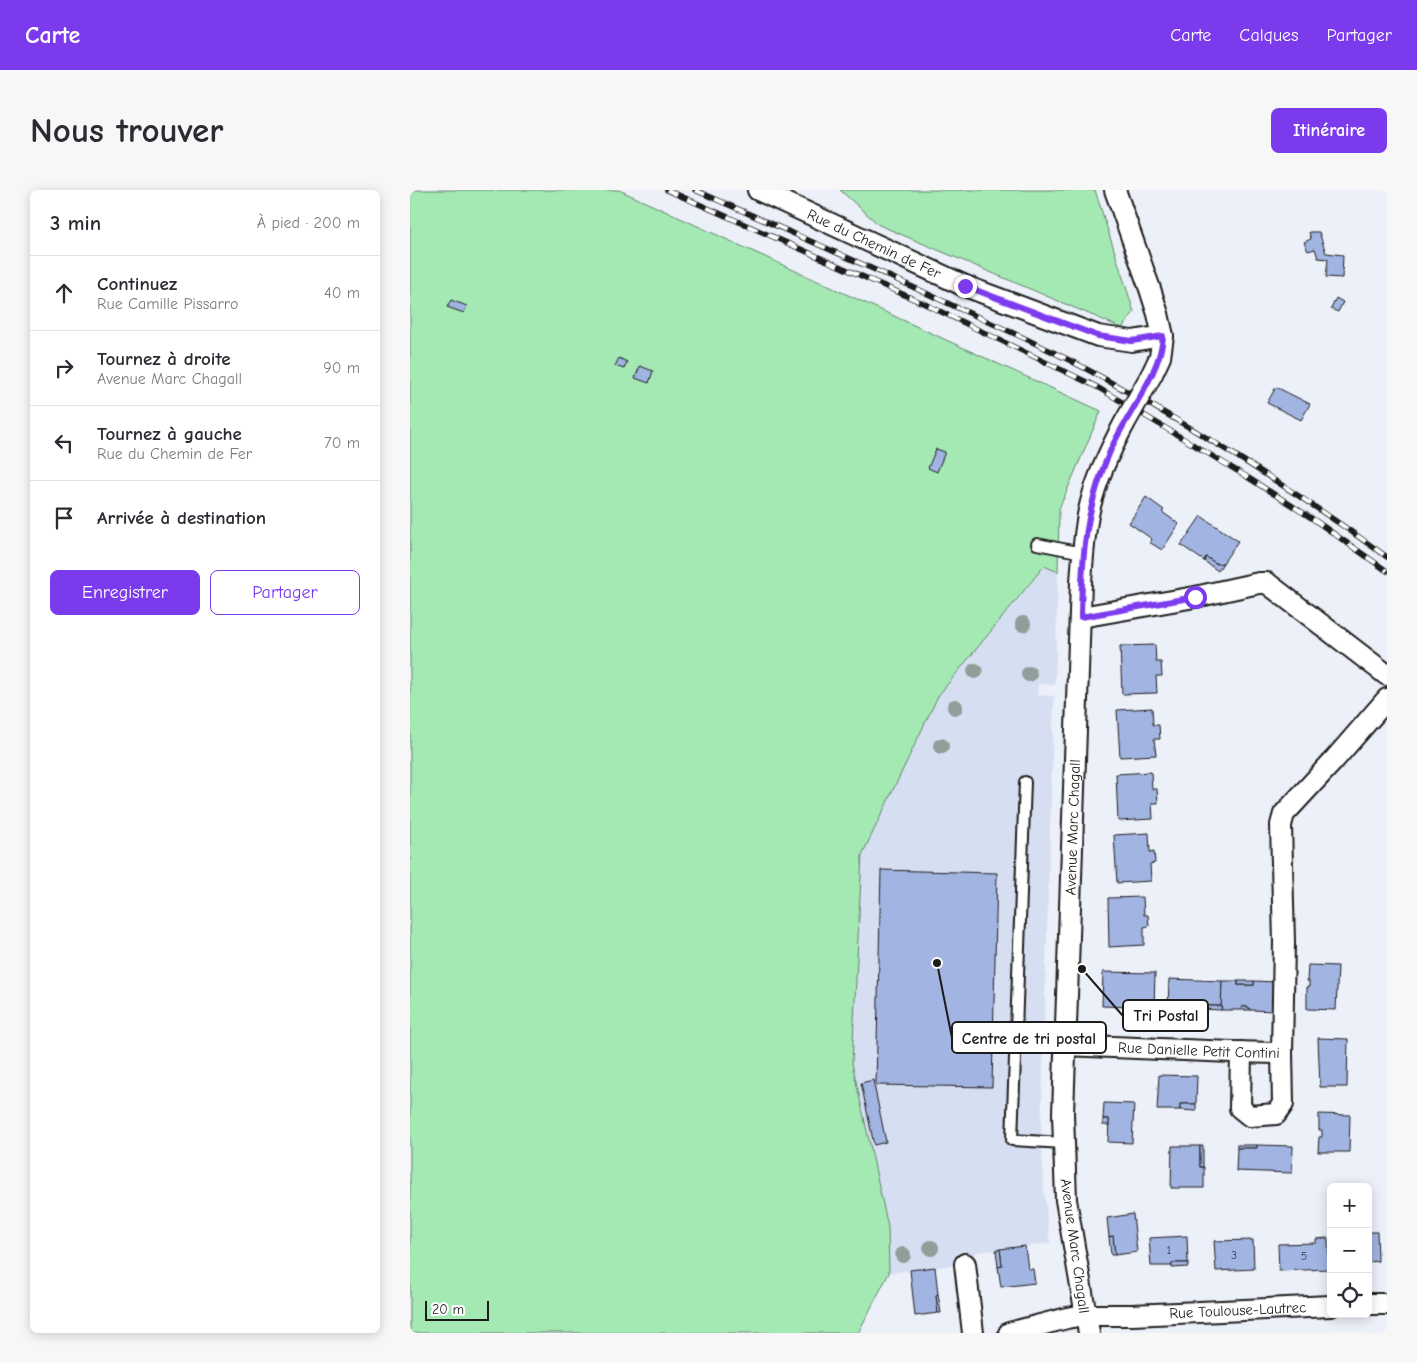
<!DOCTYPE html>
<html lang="fr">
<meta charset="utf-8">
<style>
body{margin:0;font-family:"Comic Neue",sans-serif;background:#f7f7f7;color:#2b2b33}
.controls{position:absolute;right:15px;bottom:15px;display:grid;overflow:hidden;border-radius:8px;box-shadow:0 2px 12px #0003}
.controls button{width:45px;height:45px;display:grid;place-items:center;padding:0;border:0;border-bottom:1px solid #e1e1e2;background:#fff;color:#2b2b33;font:25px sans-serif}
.scale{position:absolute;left:15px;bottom:12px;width:64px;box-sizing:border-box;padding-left:5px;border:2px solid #1c1c1c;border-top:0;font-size:14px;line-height:18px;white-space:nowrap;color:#1c1c1c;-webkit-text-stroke:4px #fff;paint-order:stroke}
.stop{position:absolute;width:15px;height:15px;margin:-11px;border:4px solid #7c3aed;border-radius:50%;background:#fff}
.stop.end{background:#7c3aed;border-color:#fff;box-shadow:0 1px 5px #0008}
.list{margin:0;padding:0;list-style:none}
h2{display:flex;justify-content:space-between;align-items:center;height:65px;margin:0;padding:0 20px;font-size:21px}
h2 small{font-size:16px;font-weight:400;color:#7c7c81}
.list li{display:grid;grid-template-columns:32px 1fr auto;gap:15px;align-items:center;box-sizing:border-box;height:75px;padding:0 20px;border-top:1px solid #e1e1e2}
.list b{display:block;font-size:19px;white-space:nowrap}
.list p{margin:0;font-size:16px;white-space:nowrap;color:#7c7c81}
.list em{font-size:16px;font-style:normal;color:#7c7c81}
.actions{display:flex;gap:10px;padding:15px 20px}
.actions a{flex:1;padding:11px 0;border:1px solid #7c3aed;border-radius:8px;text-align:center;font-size:18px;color:#7c3aed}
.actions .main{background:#7c3aed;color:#fff}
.icon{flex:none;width:28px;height:28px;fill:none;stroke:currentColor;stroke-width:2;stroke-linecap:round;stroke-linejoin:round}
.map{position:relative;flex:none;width:977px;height:1143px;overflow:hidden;border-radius:8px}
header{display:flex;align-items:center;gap:30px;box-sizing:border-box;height:70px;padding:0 25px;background:#7c3aed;color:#fff}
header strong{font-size:24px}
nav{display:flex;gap:28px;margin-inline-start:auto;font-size:18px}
.intro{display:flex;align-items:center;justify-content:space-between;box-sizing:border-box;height:120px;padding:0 30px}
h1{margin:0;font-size:35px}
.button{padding:12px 22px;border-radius:8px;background:#7c3aed;color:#fff;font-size:18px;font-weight:700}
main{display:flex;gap:30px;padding:0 30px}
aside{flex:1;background:#fff;border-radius:8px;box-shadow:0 2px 12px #0003}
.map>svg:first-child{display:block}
.built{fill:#d6def2}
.green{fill:#a4e9b4;stroke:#608268}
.building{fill:#a2b4e2;stroke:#1c1c1c}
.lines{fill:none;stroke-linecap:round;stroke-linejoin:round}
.service-casing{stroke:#1c1c1c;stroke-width:14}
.minor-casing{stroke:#1c1c1c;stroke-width:24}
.service{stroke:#fff;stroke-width:10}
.minor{stroke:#fff;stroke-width:20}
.rail-casing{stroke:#1c1c1c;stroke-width:5.5}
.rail{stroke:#fff;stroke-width:4;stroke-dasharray:11;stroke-linecap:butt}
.minor-bridge-casing{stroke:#1c1c1c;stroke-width:24;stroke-linecap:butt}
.minor-bridge{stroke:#fff;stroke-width:20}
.tree{fill:#909e99}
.route{stroke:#7c3aed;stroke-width:6}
.labels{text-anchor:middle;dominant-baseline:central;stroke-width:5;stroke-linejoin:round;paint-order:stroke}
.number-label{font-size:12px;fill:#3e424e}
.street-label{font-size:15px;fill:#1c1c1c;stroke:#fff}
.leader{fill:none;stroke:#1c1c1c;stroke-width:2}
.callout-dot{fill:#1c1c1c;stroke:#fff;stroke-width:2}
.callout{fill:#fff;stroke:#1c1c1c;stroke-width:2}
.callout-label{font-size:16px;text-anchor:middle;font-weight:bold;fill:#1c1c1c}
</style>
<header>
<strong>Carte</strong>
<nav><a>Carte</a><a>Calques</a><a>Partager</a></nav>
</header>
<div class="intro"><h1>Nous trouver</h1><a class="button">Itinéraire</a></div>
<main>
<aside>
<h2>3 min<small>À pied · 200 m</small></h2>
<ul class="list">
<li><svg class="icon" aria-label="ahead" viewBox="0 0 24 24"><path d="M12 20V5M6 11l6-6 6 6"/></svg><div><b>Continuez</b><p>Rue Camille Pissarro</p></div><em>40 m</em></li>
<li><svg class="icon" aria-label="right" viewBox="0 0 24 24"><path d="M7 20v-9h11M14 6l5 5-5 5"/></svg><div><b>Tournez à droite</b><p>Avenue Marc Chagall</p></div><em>90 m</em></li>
<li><svg class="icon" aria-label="left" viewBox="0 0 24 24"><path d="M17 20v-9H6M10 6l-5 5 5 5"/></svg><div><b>Tournez à gauche</b><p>Rue du Chemin de Fer</p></div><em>70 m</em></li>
<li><svg class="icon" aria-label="arrive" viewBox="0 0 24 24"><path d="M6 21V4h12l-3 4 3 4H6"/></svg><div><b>Arrivée à destination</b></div></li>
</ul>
<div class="actions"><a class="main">Enregistrer</a><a>Partager</a></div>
</aside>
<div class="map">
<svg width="977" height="1143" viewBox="0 0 977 1143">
<rect width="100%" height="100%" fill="#ecf0f9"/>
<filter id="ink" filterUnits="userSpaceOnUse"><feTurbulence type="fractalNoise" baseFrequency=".02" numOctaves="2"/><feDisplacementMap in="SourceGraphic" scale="10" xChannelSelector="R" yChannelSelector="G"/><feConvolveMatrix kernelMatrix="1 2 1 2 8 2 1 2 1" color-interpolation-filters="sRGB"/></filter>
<g filter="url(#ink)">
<polygon class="built" points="635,375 648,382 645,495 628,494 627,505 644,506 631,946 634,1000 640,1053 568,1062 545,1075 479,1083 478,1037 442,873 452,665 528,506"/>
<g class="green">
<polygon points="0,0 209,0 691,221 649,319 648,382 634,376 528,506 452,665 442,873 478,1037 479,1083 448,1143 0,1143"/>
<polygon points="430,0 685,0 724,122 712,138 469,35"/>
</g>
<g class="building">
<polygon points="899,42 909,42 916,63 933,65 932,88 916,87 918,69 908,68 905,59 898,61 894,52 901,49"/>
<polygon points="926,108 933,112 928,122 921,119"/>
<polygon points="41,110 57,116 54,123 37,117"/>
<polygon points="209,168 217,172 214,179 205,176"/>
<polygon points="230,176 243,181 239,193 225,188"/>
<polygon points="866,197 900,214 891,230 857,213"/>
<polygon points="526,259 535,262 527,282 518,278"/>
<polygon points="736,307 754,320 752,322 769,334 752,360 739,352 742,349 719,333"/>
<polygon points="791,326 828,351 813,373 807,374 796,367 794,371 771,355"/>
<polygon points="796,367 807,374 813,373 808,381 794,371"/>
<polygon points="745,455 746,472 751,472 752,486 746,486 747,503 712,504 710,456"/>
<polygon points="742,518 743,535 749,535 750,549 744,549 746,565 710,567 707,520"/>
<polygon points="741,582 742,599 747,599 748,613 742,613 743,629 708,631 706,584"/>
<polygon points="739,643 740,662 744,661 745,673 740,674 741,691 707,693 704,645"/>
<polygon points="471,680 587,683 582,897 466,895"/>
<polygon points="733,707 734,725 738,725 739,736 734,737 734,755 699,757 698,708"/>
<polygon points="898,775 928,776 926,820 897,819 897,797 899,797 899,791 897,791"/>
<polygon points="693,782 745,783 744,817 728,817 728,814 721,814 721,817 692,816"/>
<polygon points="759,789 812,791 812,816 792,816 792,819 758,818"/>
<polygon points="812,791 828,791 828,795 844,795 844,791 866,792 865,821 841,820 837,817 832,817 830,820 811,820"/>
<rect x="828" y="791" width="16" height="4"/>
<polygon points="792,816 812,816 811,820 792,819"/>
<polygon points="832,817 837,817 841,820 830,820"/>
<polygon points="908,848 938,849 937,897 910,897"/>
<polygon points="749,885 787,886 786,914 770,914 770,920 747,920"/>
<polygon points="463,890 476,952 464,955 451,893"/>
<polygon points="694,913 724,914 722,953 698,952 699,929 693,929"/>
<polygon points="770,914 786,914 786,921 770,920"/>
<polygon points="909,924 940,925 939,962 908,962 909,947 912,947 912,940 909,940"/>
<rect x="693" y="929" width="6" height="6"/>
<rect x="827" y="955" width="20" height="3"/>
<polygon points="847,955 883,956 882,983 826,981 827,958 847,958"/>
<polygon points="762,956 790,956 790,977 794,977 794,998 761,998"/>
<rect x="790" y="956" width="3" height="21"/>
<polygon points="723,1024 727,1062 705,1065 703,1046 699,1047 697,1028"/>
<polygon points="958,1042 967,1042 968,1071 958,1072"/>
<polygon points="703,1046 705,1065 701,1065 699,1047"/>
<polygon points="777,1046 778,1073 762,1073 762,1076 741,1076 739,1048"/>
<polygon points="918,1048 919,1079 869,1081 868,1054 906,1053 906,1049"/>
<polygon points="843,1050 844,1079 806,1081 804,1051"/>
<polygon points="615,1056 618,1079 623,1079 625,1093 591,1097 588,1077 592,1076 590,1059"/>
<polygon points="590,1059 592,1076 588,1077 586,1060"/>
<polygon points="762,1073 778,1073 778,1077 762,1078"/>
<polygon points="525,1077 528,1104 526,1105 528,1123 505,1126 500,1080"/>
<polygon points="528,1104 531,1123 528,1123 526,1105"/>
</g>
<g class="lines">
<g class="service-casing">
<g id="service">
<polyline points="627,354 673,363"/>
<polyline points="615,592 602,950 654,953"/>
</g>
</g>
<g class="minor-casing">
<g id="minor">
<path id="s1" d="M348,0L555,96L688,146L722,151L753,146"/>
<polyline points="705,0 740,99 748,124 753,146 750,167 742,184"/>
<polyline points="671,427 785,407 849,393 857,393 977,485"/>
<path id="s2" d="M655,855L822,862L872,863L874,752L871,635L874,624L924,570L977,509"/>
<polyline points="831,862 830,918 840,926 866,924 873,914 872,863"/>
<polyline points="555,1074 563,1143"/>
<polyline points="958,1114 977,1114"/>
<path id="s3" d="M599,1143L657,1128L674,1125H722L921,1116"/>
<path id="s4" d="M679,1143L656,1010L653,924L671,392C673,366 674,340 680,316C687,287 700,260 714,234"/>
</g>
</g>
<use href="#service" class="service"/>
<use href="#minor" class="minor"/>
<g class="rail-casing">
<g id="rail">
<polyline points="257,0 515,114 687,197 834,285 903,329 977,381"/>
<path d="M285,0C373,39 461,77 548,118C597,140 646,162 693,188C791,242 886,301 977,367"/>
</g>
</g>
<use href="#rail" class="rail"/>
<g class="minor-bridge-casing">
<polyline id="minor-bridge" points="714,234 742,184"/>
</g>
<use href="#minor-bridge" class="minor-bridge"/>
</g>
<g class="tree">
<circle cx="613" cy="434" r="8"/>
<circle cx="565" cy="481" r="8"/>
<circle cx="619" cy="484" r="8"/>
<circle cx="545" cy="517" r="8"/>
<circle cx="531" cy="556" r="8"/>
<circle cx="521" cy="1058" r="8"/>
<circle cx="493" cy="1065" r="8"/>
</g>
</g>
<g class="lines" filter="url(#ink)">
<path class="route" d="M555,96L688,146L722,151L753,146C751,183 716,225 701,259C675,318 672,364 671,427L785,407"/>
</g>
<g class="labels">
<g class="number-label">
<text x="759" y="1060">1</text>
<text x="824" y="1065">3</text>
<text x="894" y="1066">5</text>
</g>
<g class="street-label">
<text stroke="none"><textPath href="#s1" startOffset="128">Rue du Chemin de Fer</textPath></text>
<text stroke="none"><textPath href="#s4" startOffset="508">Avenue Marc Chagall</textPath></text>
<text stroke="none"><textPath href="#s2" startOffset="134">Rue Danielle Petit Contini</textPath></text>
<text transform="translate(665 1056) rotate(82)">Avenue Marc Chagall</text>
<text stroke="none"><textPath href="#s3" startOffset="231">Rue Toulouse-Lautrec</textPath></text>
</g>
</g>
<path class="leader" d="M672 779L713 826M527 773L542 848"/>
<g class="callout-dot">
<circle cx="672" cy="779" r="5"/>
<circle cx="527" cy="773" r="5"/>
</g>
<g class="callout">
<rect x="713" y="810" width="85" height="31" rx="5"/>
<rect x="542" y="832" width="154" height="31" rx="5"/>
</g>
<g class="callout-label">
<text x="756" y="831">Tri Postal</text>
<text x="619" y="854">Centre de tri postal</text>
</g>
</svg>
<div class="controls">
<button>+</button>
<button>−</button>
<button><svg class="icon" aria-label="locate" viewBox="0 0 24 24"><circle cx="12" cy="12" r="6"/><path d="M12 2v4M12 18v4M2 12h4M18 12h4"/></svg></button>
</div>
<div class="scale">20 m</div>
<div class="stop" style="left:785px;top:407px"></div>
<div class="stop end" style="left:555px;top:96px"></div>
</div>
</main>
